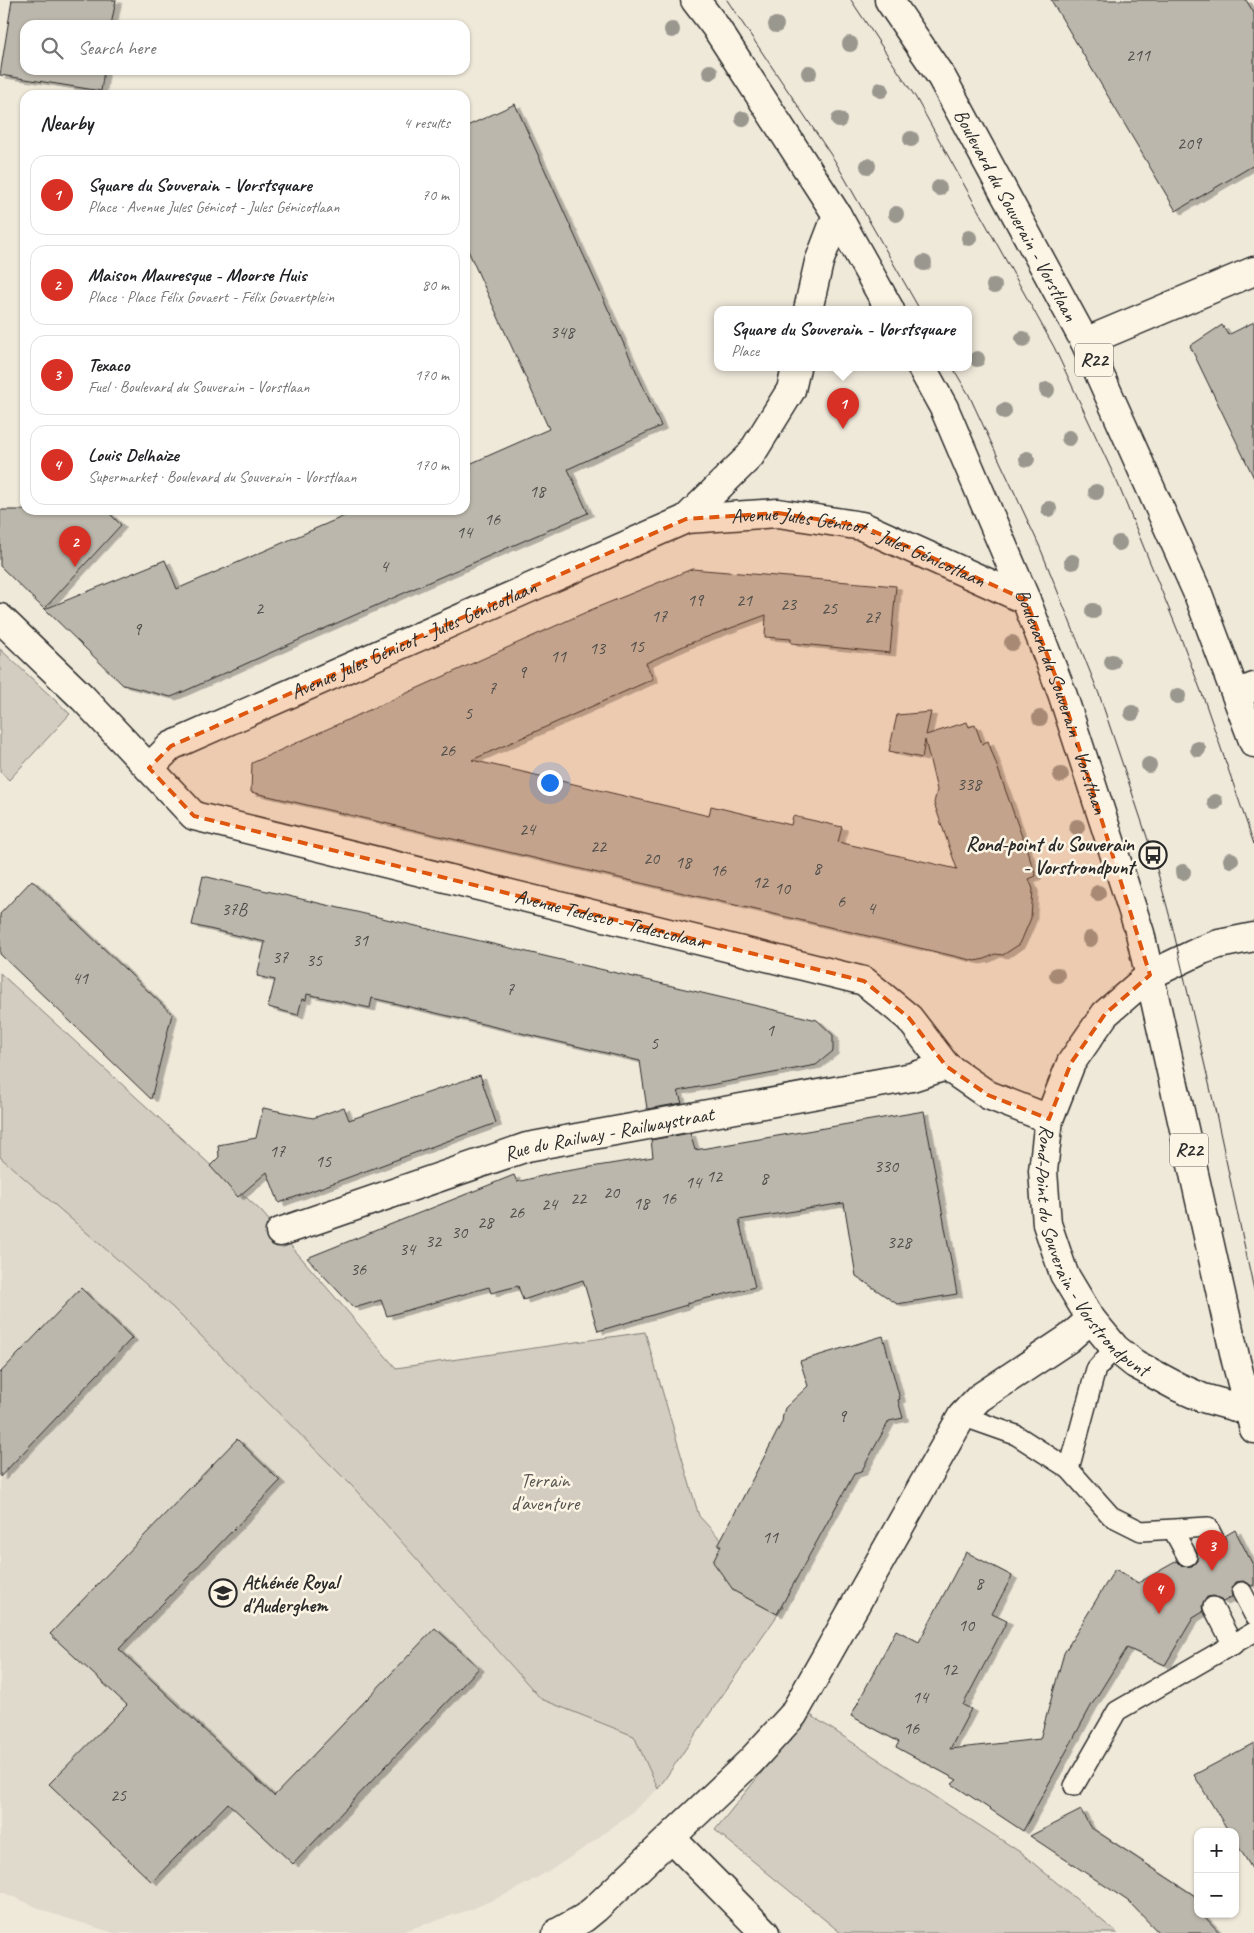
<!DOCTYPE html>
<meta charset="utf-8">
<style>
body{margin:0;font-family:Caveat,sans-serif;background:#f6f6f6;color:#202124}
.controls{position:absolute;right:15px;bottom:15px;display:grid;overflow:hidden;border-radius:10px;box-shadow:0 1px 4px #0004}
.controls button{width:45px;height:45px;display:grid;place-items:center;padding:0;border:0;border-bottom:1px solid #e0e0e0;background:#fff;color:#202124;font:25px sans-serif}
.you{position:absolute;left:549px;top:782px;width:18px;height:18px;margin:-12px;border:4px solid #fff;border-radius:50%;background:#1a73e8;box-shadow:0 0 0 8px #1a73e833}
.badge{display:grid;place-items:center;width:32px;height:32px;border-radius:50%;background:#d93025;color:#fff;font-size:16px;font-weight:700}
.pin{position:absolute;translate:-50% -41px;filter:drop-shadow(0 1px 2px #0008)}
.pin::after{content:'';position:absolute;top:26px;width:18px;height:15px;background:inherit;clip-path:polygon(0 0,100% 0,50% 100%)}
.popup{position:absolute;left:714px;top:306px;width:258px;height:65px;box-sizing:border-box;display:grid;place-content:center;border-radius:10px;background:#fff;filter:drop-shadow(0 1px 4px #0005);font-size:16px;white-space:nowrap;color:#757577}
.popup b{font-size:19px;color:#202124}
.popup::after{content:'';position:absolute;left:50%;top:100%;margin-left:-10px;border:10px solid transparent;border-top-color:#fff}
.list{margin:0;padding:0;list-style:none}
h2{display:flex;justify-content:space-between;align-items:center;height:65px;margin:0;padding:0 20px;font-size:21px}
h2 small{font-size:16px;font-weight:400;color:#757577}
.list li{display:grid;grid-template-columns:32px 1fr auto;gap:15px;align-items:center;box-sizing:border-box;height:80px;margin:0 10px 10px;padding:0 10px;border:1px solid #e0e0e0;border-radius:15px}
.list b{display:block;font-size:19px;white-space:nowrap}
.list p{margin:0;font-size:16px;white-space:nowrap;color:#757577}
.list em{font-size:16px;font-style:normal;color:#757577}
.icon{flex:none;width:28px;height:28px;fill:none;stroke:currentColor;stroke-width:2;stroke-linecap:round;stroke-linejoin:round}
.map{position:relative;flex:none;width:1254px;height:1933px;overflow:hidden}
.search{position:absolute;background:#fff;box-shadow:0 1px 4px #0004;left:20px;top:20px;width:450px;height:55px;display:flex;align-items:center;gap:12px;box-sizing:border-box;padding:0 18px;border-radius:15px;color:#757577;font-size:19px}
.panel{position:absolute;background:#fff;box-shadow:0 1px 4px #0004;left:20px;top:90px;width:450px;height:425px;border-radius:15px}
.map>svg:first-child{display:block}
.built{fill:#e0dacc}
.green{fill:#d2cdc0;stroke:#7e7c76}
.building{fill:#bcb7ac;stroke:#2b2b2b;filter:url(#shadow)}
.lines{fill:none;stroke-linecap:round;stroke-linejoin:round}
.service-casing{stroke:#2b2b2b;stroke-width:22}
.minor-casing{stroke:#2b2b2b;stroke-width:31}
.primary-casing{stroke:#2b2b2b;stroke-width:31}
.service{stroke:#fcf5e5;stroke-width:19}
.minor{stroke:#fcf5e5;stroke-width:28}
.primary{stroke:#fcf5e5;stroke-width:28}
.tram{stroke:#2b2b2b;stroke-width:1}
.tree{fill:#9a978e}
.marked{fill:#df570e;fill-opacity:0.2;stroke:#df570e;stroke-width:4;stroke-dasharray:10 6;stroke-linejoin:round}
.labels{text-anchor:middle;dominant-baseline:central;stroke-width:5;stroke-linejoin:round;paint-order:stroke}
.number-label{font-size:18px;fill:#4f4e4b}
.shield{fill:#fcf5e5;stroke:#6a6863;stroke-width:1}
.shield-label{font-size:19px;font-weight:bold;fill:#2b2b2b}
.street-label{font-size:20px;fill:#2b2b2b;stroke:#fcf5e5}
.poi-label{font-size:20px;font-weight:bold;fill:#2b2b2b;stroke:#fcf5e5;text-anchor:end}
.park-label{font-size:20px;fill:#555450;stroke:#fcf5e5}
</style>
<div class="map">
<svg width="1254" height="1933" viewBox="0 0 1254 1933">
<defs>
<filter id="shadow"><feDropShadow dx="5.5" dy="3" stdDeviation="0" flood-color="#0004"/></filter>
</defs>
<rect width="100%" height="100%" fill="#efe9da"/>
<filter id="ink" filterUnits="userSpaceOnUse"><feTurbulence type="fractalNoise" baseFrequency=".02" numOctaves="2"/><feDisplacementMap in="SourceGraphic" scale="10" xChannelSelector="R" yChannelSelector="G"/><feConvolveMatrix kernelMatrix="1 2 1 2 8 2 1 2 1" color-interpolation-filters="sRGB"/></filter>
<g filter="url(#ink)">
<polygon class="built" points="0,1157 172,1307 308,1437 541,1699 634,1736 658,1789 630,1814 590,1844 551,1870 511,1892 472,1909 398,1933 114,1933 50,1913 0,1891"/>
<g class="green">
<polygon points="0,649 70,714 9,780 0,772"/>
<polygon points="0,973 261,1211 396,1368 645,1332 699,1516 783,1607 658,1789 634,1736 541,1699 352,1486 172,1307 0,1157"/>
<polygon points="809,1714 1020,1852 1117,1933 841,1933 715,1830"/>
</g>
<g class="building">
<polygon points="12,0 116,0 111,25 25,25 25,70 104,70 101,91 0,75"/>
<polygon points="1051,0 1246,0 1254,13 1254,165 1176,211"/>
<polygon points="515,104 661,426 568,469 588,513 422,585 176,695 171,697 123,685 45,609 165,560 177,589 358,510 465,510 465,466 549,429 465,244 465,127"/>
<polygon points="1254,322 1254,478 1190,346 1222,325 1228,335"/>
<polygon points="0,510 106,510 121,525 44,609 0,566"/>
<polygon points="692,569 896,586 890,653 791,643 791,639 765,637 766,615 688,644 646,663 653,679 472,760 709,816 711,806 791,825 793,816 842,827 838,842 957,869 934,803 937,790 925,740 922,758 889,751 897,715 931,712 926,735 967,722 969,727 975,725 982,744 988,741 1036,876 1029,879 1033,889 1031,918 1020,944 1003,955 995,954 985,959 975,961 251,792 252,763 593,609"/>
<polygon points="203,876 817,1020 833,1035 833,1051 816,1065 678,1091 682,1103 647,1109 640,1061 372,998 370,1008 307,994 306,1000 302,999 298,1015 268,1007 275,980 257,976 265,942 192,925"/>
<polygon points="32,880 172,1014 151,1099 0,954 0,914"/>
<polygon points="480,1075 496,1123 279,1203 267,1172 238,1197 210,1166 219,1157 218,1145 256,1138 263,1108 313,1118 344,1107 349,1120"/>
<polygon points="924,1111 957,1294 897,1304 856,1276 844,1203 739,1220 755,1287 687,1303 687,1305 598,1331 583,1280 523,1300 518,1286 491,1293 489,1287 387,1316 381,1300 354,1308 307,1258 514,1175 517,1182 554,1173 653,1157 651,1140 690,1133 695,1150"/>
<polygon points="81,1288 132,1338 0,1477 0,1373"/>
<polygon points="883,1336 900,1399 898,1400 903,1418 889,1421 861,1472 854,1474 777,1614 734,1591 713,1562 721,1546 718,1545 772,1442 782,1422 783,1414 785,1408 808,1386 800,1361"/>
<polygon points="237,1439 280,1481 119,1649 274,1796 435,1628 479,1668 293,1864 228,1803 152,1882 49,1784 127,1705 50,1634"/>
<polygon points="1235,1530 1254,1567 1254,1585 1252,1586 1243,1581 1236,1582 1231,1591 1232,1597 1223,1602 1214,1596 1207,1597 1202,1606 1203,1612 1193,1618 1165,1665 1127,1648 1091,1706 1023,1831 952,1784 957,1780 896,1747 899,1742 851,1716 896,1630 919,1642 966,1552 1012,1576 992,1614 1007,1621 963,1705 971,1709 950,1749 1040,1739 1064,1653 1115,1569 1138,1583 1177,1561 1182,1566 1192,1566 1197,1561 1197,1551 1205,1546 1214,1552 1220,1551 1226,1542 1225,1536"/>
<polygon points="1254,1743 1254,1872 1235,1841 1235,1832 1229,1832 1194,1775"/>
<polygon points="1081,1810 1090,1827 1198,1898 1198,1914 1202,1914 1220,1933 1159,1933 1128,1901 1030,1836"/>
</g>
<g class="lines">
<g class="service-casing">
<g id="service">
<polyline points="962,1416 1016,1435 1069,1469 1111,1516 1141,1531 1208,1527 1215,1541"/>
<polyline points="1069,1469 1096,1369 1115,1348"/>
<polyline points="1173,1530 1187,1556"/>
<polyline points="1242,1592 1254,1615"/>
<polyline points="1213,1607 1233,1645"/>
<polyline points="1074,1786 1117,1711 1254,1632"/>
</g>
</g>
<g class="minor-casing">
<g id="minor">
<polyline points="808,310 819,262 837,215"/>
<polyline points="1085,342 1254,271"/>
<polyline points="686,519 750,456 791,390 796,368"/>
<path id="s1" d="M0,618L83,698L194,816L864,981L909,1018L946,1066L988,1095L1049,1119"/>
<polyline points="1236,694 1254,687"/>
<path id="s2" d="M149,768L171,746L686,519L778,513L862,526L1026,600"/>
<path id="s3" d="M280,1232L527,1147L912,1077L946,1066"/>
<polyline points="671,1838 765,1933"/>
<polyline points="557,1933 584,1918 595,1909 750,1762 793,1715 962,1416 979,1398 1068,1339 1091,1319"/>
</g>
</g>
<g class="primary-casing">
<g id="primary">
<polyline points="695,0 715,26 837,215 890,310"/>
<path id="s4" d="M889,0L942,78L1085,342L1198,594L1254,743"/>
<path id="s5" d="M922,368L944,408L1026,600L1062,693L1140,933L1236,1361L1254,1429"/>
<path id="s6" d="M1254,937L1219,944L1202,950L1150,975L1105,1014L1071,1063L1049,1119L1043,1171L1047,1224L1064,1274L1091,1319L1115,1348L1135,1364L1178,1387L1203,1398L1254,1412"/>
</g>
</g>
<use href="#service" class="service"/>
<use href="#minor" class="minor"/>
<use href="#primary" class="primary"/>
<g class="tram">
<polyline points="727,0 835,161 920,310"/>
<polyline points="851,0 916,98 1054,347 1118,484 1182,641 1204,699 1254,844"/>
<polyline points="953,368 969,395 1039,545 1099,694 1153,855 1172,925 1215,1109 1254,1290"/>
</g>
</g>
<g class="tree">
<circle cx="776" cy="25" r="8"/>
<circle cx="672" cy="30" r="8"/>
<circle cx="850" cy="44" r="8"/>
<circle cx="710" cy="72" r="8"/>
<circle cx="809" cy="73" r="8"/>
<circle cx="881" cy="90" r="8"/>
<circle cx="743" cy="119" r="8"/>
<circle cx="839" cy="120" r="8"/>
<circle cx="911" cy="139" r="8"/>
<circle cx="868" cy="166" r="8"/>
<circle cx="939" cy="188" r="8"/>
<circle cx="896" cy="214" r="8"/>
<circle cx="969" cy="238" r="8"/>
<circle cx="924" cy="263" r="8"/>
<circle cx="994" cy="286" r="8"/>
<circle cx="1023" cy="339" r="8"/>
<circle cx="977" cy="359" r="8"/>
<circle cx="1047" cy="390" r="8"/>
<circle cx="1004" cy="411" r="8"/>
<circle cx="1069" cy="438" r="8"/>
<circle cx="1027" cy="459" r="8"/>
<circle cx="1096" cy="492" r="8"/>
<circle cx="1049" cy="509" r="8"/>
<circle cx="1119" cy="543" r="8"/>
<circle cx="1072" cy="562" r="8"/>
<circle cx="1093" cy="611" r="8"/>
<circle cx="1012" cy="643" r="8"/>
<circle cx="1112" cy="662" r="8"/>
<circle cx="1178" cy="696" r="8"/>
<circle cx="1132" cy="713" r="8"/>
<circle cx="1040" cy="718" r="8"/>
<circle cx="1198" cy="749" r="8"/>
<circle cx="1149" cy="765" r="8"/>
<circle cx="1061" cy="775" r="8"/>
<circle cx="1215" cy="802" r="8"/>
<circle cx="1077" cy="827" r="8"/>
<circle cx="1231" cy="860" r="8"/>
<circle cx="1183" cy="872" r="8"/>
<circle cx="1098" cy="893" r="8"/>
<circle cx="1090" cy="939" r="8"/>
<circle cx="1057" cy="975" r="8"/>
</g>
</g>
<path class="marked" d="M778,513L862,526L1026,600L1062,693L1150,975L1105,1014L1071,1063L1049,1119L988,1095L946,1066L909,1018L864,981L194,816L149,768L171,746L686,519Z"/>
<defs>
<g id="bus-ring" transform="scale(1.4375)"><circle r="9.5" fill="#fcf5e5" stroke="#2b2b2b" stroke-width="1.5"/><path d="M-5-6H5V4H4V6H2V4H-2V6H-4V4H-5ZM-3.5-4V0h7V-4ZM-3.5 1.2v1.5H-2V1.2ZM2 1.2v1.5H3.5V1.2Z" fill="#2b2b2b"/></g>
<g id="school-ring" transform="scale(1.4375)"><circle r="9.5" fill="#fcf5e5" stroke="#2b2b2b" stroke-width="1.5"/><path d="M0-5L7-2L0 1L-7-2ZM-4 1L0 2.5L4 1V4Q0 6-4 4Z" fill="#2b2b2b"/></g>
</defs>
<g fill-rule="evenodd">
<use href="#bus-ring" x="1153" y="855"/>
<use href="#school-ring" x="223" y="1593"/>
</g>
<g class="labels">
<g class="number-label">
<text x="1138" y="55">211</text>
<text x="1189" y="143">209</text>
<text x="562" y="332">348</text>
<text x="537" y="491">18</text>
<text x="492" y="519">16</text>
<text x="464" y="532">14</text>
<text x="384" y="566">4</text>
<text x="695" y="600">19</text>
<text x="744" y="600">21</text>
<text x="788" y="604">23</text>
<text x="259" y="608">2</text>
<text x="829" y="608">25</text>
<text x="659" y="616">17</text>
<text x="872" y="617">27</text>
<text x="137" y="629">9</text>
<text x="636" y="646">15</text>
<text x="597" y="648">13</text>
<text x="558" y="656">11</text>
<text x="522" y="672">9</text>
<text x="492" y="688">7</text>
<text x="468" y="713">5</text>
<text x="447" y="750">26</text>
<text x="969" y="784">338</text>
<text x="527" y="829">24</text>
<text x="598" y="846">22</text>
<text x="651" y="858">20</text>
<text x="683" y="862">18</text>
<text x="817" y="868">8</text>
<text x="718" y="870">16</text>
<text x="760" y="882">12</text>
<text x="782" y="888">10</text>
<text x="841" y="901">6</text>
<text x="871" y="908">4</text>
<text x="234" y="909">37B</text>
<text x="360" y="940">31</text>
<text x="280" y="957">37</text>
<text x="314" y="960">35</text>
<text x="80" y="978">41</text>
<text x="510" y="989">7</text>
<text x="770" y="1030">1</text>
<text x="654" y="1043">5</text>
<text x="277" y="1151">17</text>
<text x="323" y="1161">15</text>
<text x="886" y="1166">330</text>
<text x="714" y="1176">12</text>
<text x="764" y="1178">8</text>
<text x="693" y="1182">14</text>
<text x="611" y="1192">20</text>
<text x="578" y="1198">22</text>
<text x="668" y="1198">16</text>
<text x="641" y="1203">18</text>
<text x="549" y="1204">24</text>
<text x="516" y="1212">26</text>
<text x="485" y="1222">28</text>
<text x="459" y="1232">30</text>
<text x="433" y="1241">32</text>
<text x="899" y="1242">328</text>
<text x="407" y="1249">34</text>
<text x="358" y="1269">36</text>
<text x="842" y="1416">9</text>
<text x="770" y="1537">11</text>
<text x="979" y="1583">8</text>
<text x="966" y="1625">10</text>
<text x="949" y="1669">12</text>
<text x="920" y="1697">14</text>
<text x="911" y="1728">16</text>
<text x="118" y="1795">25</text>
</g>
<g class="shield">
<rect x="1075" y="343.5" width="38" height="33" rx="4"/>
<rect x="1170" y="1133.5" width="38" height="33" rx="4"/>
</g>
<g class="shield-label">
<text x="1094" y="360">R22</text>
<text x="1189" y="1150">R22</text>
</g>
<g class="street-label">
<text stroke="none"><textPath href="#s4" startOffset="250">Boulevard du Souverain - Vorstlaan</textPath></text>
<text stroke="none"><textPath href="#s2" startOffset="772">Avenue Jules Génicot - Jules Génicotlaan</textPath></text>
<text stroke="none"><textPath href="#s2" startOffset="296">Avenue Jules Génicot - Jules Génicotlaan</textPath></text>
<text stroke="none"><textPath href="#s5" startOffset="362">Boulevard du Souverain - Vorstlaan</textPath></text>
<text stroke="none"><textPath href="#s1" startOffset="706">Avenue Tedesco - Tedescolaan</textPath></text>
<text stroke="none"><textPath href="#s3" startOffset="344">Rue du Railway - Railwaystraat</textPath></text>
<text stroke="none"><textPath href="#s6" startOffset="438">Rond-Point du Souverain - Vorstrondpunt</textPath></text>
</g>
<g class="poi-label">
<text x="1134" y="844">Rond-point du Souverain<tspan x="1134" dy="23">- Vorstrondpunt</tspan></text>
<text x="242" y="1582" text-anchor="start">Athénée Royal<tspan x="242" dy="23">d'Auderghem</tspan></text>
</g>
<g class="park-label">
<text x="545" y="1480">Terrain<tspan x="545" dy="23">d'aventure</tspan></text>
</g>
</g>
</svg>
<div class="controls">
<button>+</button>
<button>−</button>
</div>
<div class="you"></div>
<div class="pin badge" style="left:843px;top:429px">1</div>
<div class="popup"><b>Square du Souverain - Vorstsquare</b>Place</div>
<div class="pin badge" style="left:75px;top:567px">2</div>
<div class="pin badge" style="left:1212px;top:1571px">3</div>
<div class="pin badge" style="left:1159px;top:1614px">4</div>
<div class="search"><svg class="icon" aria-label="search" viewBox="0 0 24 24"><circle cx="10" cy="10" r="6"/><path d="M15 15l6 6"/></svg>Search here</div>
<section class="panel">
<h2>Nearby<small>4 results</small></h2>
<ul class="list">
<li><span class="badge">1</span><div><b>Square du Souverain - Vorstsquare</b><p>Place · Avenue Jules Génicot - Jules Génicotlaan</p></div><em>70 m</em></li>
<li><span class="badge">2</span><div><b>Maison Mauresque - Moorse Huis</b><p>Place · Place Félix Govaert - Félix Govaertplein</p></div><em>80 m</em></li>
<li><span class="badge">3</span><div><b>Texaco</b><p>Fuel · Boulevard du Souverain - Vorstlaan</p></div><em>170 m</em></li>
<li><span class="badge">4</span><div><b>Louis Delhaize</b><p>Supermarket · Boulevard du Souverain - Vorstlaan</p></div><em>170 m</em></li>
</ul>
</section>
</div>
